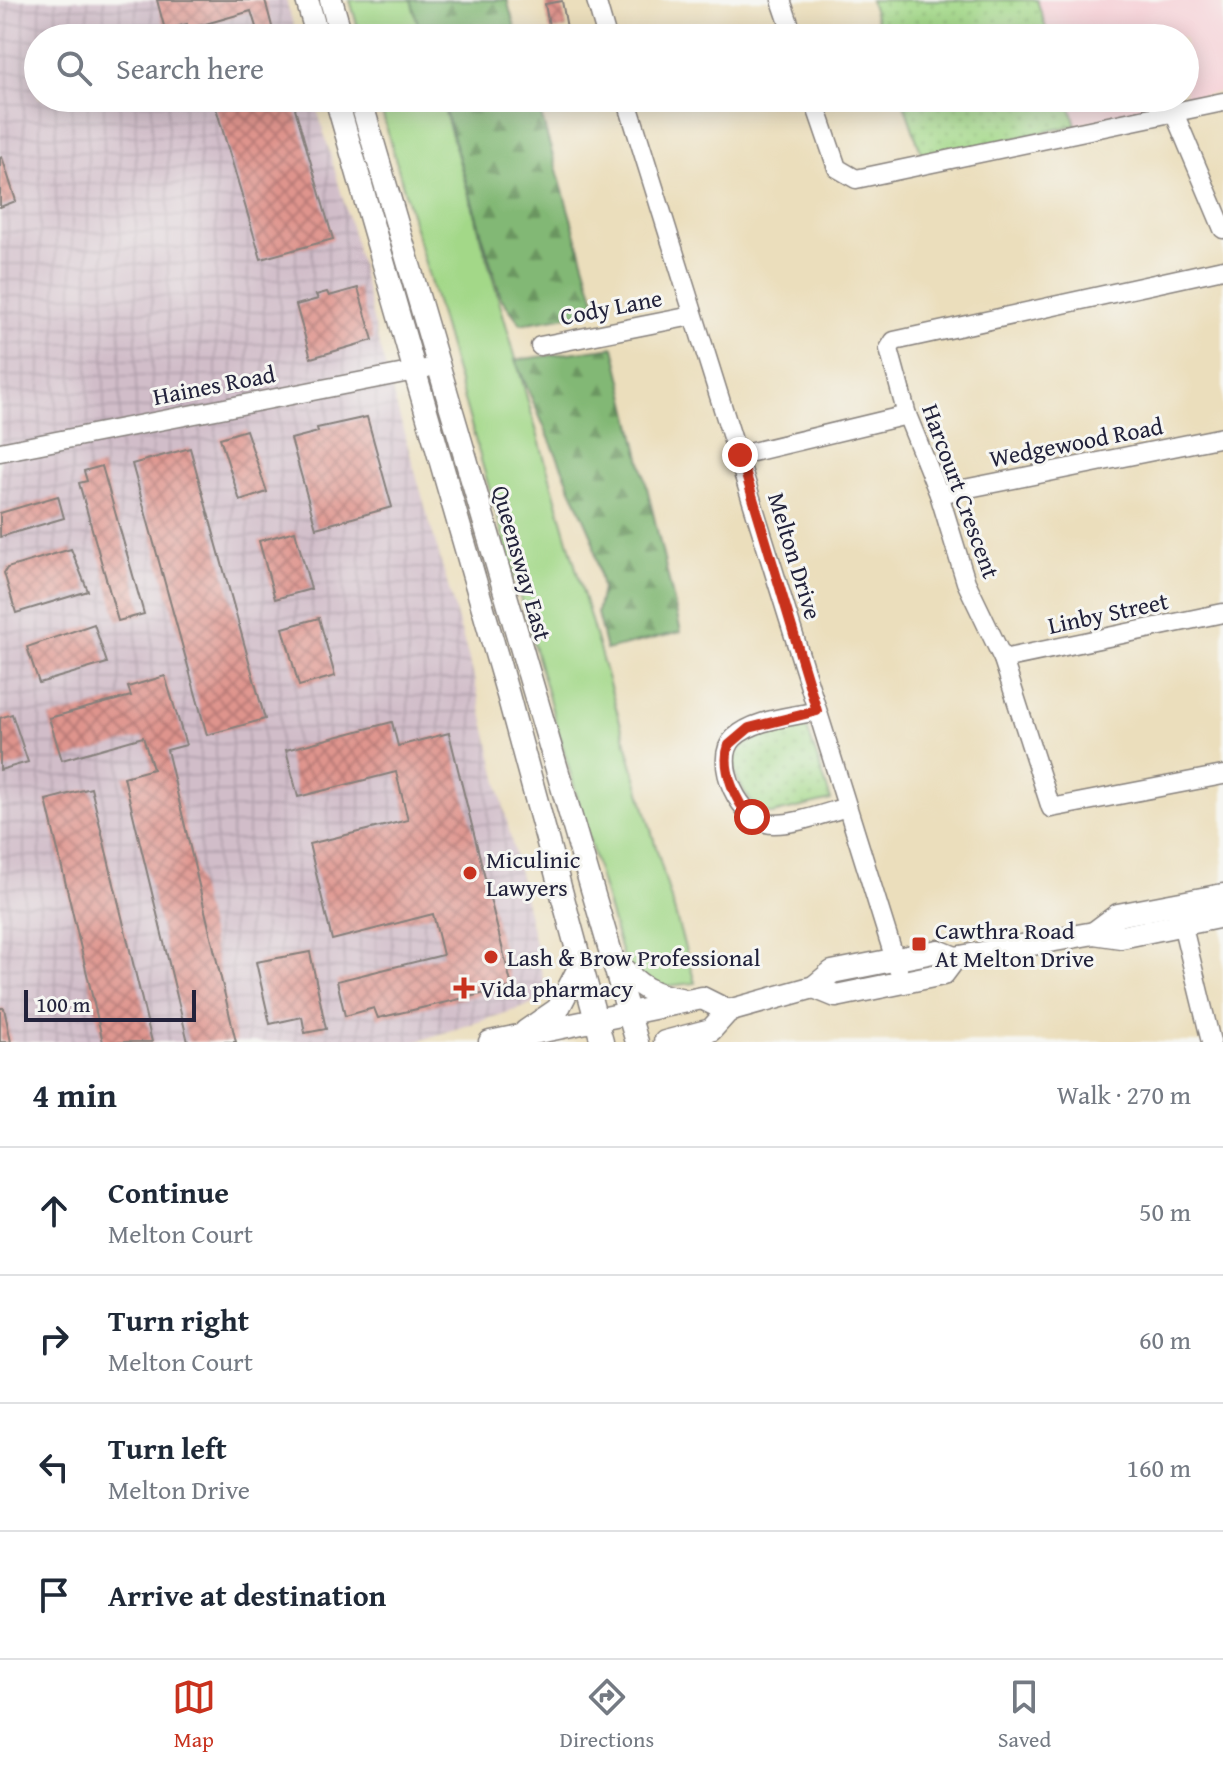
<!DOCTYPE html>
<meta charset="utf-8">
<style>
body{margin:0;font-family:"Gentium Book Plus",serif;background:#f6f6f7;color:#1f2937}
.scale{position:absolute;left:24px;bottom:20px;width:172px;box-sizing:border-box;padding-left:8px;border:4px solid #22223b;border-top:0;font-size:22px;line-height:28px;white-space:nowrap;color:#22223b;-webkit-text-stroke:6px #f6f6f2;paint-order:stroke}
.stop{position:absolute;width:24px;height:24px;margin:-18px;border:6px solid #c8321e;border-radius:50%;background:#fff}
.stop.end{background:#c8321e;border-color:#fff;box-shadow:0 2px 8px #0008}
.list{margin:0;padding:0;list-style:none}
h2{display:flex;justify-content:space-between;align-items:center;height:104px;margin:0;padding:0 32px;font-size:34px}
h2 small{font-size:26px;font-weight:400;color:#747a83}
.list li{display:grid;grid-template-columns:52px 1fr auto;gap:24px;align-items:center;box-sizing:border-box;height:128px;padding:0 32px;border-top:2px solid #e0e1e3}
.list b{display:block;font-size:30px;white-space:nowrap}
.list p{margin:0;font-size:26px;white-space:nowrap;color:#747a83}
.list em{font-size:26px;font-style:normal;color:#747a83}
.icon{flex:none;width:44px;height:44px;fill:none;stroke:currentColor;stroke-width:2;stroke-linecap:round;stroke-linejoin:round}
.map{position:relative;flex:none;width:1223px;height:1042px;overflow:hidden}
.search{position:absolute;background:#fff;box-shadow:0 4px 20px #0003;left:24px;right:24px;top:24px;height:88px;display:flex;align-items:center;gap:20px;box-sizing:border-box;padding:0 28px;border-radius:44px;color:#747a83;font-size:30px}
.sheet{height:616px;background:#fff}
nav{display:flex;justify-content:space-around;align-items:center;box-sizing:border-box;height:112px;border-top:2px solid #e0e1e3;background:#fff;font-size:22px;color:#747a83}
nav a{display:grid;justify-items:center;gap:4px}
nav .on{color:#c8321e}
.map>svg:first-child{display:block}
.built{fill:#f6cfd6}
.industrial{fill:url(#industrial-grid)}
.grass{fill:#a3d888;stroke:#627d62;stroke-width:2}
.forest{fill:url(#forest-firs);stroke:#526d58;stroke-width:2}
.park{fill:url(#park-dots);stroke:#627d62;stroke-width:2}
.building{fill:url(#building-cross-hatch)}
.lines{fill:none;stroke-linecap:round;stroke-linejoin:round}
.minor-casing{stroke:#86807c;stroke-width:21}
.major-casing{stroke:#86807c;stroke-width:25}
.minor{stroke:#fff;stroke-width:18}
.major{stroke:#fff;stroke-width:22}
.route{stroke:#c8321e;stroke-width:10}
.poi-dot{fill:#c8321e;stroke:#f6f6f2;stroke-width:3}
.labels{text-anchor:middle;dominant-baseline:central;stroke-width:6;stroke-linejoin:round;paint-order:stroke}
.street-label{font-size:24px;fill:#22223b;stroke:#f6f6f2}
.poi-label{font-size:24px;fill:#22223b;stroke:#f6f6f2;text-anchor:start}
</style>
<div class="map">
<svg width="1223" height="1042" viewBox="0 0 1223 1042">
<defs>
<pattern id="industrial-grid" width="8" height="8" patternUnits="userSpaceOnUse" patternTransform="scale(2)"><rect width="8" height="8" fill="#d1bdc9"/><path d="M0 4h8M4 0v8" fill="none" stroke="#b3a2ae"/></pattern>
<pattern id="forest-firs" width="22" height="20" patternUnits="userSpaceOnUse" patternTransform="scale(2)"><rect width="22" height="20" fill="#82b874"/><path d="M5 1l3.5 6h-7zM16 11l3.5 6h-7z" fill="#6a9560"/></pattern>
<pattern id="park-dots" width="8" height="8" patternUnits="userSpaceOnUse" patternTransform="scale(2)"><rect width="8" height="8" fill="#a3d888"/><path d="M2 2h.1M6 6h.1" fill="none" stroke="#8cb976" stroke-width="1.8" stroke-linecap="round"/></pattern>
<pattern id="building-cross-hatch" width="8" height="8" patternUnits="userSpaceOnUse" patternTransform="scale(2)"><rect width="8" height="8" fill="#df948d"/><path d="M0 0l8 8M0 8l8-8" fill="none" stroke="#b47874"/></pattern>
</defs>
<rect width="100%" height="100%" fill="#f6f6f2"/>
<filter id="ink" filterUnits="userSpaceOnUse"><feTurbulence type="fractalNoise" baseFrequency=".0125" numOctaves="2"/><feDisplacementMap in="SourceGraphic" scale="16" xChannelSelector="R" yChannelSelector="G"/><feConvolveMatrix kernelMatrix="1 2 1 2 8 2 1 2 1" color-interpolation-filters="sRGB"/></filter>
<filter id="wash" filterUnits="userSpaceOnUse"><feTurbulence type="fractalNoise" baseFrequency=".006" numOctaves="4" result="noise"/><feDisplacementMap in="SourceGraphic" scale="32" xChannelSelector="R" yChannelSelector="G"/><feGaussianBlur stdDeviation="1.8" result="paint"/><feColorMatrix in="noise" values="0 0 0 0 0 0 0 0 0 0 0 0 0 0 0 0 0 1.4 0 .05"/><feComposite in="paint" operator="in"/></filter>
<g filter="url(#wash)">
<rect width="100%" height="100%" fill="#ebdebc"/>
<polygon class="built" points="1037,0 1220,0 1223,8 1223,91 1076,125 1068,98 1185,98 1185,38 1049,38"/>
<polygon class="industrial" points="0,0 286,0 297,38 38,38 38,98 314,98 354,237 380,349 473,673 546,991 531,1005 415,1042 0,1042"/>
<g class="grass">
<polygon points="350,0 413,0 424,38 361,38"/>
<polygon points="378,98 441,98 695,983 632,990"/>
</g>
<g class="forest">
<polygon points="411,0 507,0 518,38 422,38"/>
<polygon points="441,98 536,98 598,311 521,324 501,298"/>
<polygon points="614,347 681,632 606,650 597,613 602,589 592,536 515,360"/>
</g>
<g class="park">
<polygon points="870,0 1037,0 1049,38 882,38"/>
<polygon points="902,98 1068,98 1076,125 923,158"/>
<path d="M806,725L831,800L772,814L759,812C705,745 746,739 806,725Z"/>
</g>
<g id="blocks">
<g class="building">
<polygon points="157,0 265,0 275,38 228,38 256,27 251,11 188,29 187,24 165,30"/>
<polygon points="562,1 567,28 550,31 545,4"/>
<polygon points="213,98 292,98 333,239 261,259"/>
<polygon points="2,157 16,201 0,207 0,158"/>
<polygon points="358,288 373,340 311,358 296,305 318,299 316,295 327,292 329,296"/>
<polygon points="367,417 392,507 316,528 291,439 318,432 317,428"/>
<polygon points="246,430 267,492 240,501 220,438"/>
<polygon points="190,448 265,719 207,735 132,464"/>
<polygon points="102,466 144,614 118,621 79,483 87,481 84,471"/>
<polygon points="58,496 64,518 0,537 0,513"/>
<polygon points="295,531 311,589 275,599 259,541"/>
<polygon points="71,549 88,591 16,613 4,573 7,568"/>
<polygon points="319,618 335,676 299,686 283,628"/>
<polygon points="94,624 107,663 39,683 27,647"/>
<polygon points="165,676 186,745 167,750 236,1042 188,1042 124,777 153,769 143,737 62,760 49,718 131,696 128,687"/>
<polygon points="12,714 28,762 0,770 0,718"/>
<polygon points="392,722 398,746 449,733 512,987 378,1018 374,1008 345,1016 337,981 443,955 433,914 332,940 309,844 408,820 396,772 298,797 286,750"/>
<polygon points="91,788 152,1042 103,1042 46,800"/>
<polygon points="310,952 326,1029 305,1033 302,1017 270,1024 256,962"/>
<polygon points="0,1008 4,1008 11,1042 0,1042"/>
</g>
</g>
</g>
<g filter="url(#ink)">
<use href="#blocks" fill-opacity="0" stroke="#86807c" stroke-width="2"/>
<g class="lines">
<g class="minor-casing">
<g id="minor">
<polyline points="596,0 607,38"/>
<polyline points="781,0 794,38"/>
<polyline points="626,98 898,969"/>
<polyline points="813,98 837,168 856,179 1223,102"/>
<polyline points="1175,115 1223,229"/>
<polyline points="1223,269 894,341 889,349 907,415 939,494 966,582 1003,659 1051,808 1223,775"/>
<polyline points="540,346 692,316"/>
<polyline points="0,452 425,369"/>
<polyline points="740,455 907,415"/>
<polyline points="939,494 1223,437"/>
<polyline points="1003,659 1223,613"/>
<path d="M817,711C792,717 754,719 734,738C711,760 740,824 774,824C797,824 825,813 847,807"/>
<polyline points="1179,911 1211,1042"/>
</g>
</g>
<g class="major-casing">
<g id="major">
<polyline points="307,0 318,38"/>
<polyline points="331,0 342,38"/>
<polyline points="336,98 508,695 602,1042"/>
<polyline points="360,98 637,1042"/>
<polyline points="1094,933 1118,915 1223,895"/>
<path d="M619,965C638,986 652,995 680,999"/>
<polyline points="814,987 836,996 943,974 955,958"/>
<polyline points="526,1031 558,1009 580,966"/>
<polyline points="490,1042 702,998 728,1011"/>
<polyline points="665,1042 711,1030 728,1011 814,987 832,972 938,951 955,958 1094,933 1121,937 1223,916"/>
</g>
</g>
<use href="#minor" class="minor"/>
<use href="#major" class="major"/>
</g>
</g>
<g class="lines" filter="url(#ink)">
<path class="route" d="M740,455L817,711L749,728L729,745C721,766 735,804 752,817"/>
</g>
<g class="poi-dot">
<circle cx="470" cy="873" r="8"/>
<rect x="911" y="936" width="16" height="16" rx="4"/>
<circle cx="491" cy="957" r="8"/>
<path d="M460 976h8v8h8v8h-8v8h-8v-8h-8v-8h8z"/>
</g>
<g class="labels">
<g class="street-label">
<text transform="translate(611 307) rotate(-11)">Cody Lane</text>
<text transform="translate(214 385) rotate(-11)">Haines Road</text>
<text transform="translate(1076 442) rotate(-11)">Wedgewood Road</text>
<text transform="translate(961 491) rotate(70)">Harcourt Crescent</text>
<text transform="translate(795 556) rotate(73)">Melton Drive</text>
<text transform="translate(522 563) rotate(74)">Queensway East</text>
<text transform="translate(1108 613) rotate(-12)">Linby Street</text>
</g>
<g class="poi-label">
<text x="486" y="859">Miculinic<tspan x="486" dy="28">Lawyers</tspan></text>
<text x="935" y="930">Cawthra Road<tspan x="935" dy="28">At Melton Drive</tspan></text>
<text x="507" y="957">Lash &amp; Brow Professional</text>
<text x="480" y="988">Vida pharmacy</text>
</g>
</g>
</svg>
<div class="scale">100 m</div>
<div class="stop" style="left:752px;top:817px"></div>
<div class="stop end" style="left:740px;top:455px"></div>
<div class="search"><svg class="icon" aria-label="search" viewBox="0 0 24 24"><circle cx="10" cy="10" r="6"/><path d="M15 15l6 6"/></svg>Search here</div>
</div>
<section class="sheet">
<h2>4 min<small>Walk · 270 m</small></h2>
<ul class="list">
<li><svg class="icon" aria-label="ahead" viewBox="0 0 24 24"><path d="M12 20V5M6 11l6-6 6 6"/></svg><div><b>Continue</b><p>Melton Court</p></div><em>50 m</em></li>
<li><svg class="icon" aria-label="right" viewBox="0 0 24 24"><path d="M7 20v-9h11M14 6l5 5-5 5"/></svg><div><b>Turn right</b><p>Melton Court</p></div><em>60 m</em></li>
<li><svg class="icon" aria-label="left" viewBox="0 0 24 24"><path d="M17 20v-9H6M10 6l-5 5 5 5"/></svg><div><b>Turn left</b><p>Melton Drive</p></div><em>160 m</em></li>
<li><svg class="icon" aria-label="arrive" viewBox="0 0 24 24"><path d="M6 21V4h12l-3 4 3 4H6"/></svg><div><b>Arrive at destination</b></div></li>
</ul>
</section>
<nav>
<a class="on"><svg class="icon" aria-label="map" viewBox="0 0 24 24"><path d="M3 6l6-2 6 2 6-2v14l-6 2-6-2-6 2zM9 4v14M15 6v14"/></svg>Map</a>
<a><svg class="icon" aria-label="directions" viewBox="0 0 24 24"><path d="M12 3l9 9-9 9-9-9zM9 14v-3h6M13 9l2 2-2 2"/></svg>Directions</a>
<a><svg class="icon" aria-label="saved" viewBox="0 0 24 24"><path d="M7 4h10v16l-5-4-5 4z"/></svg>Saved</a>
</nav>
